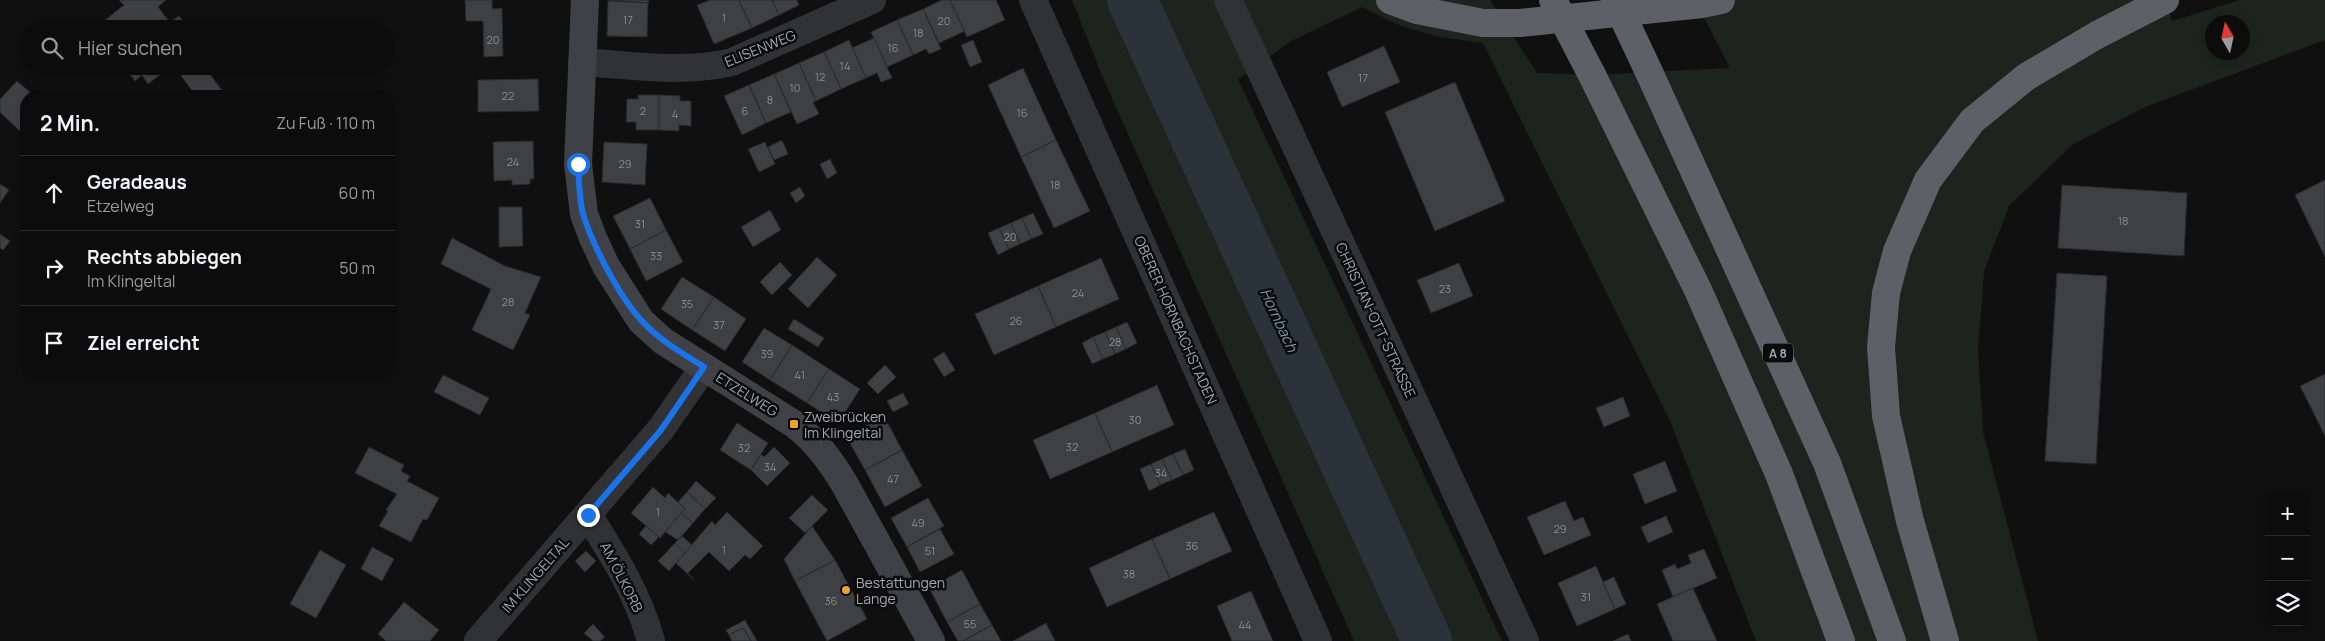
<!DOCTYPE html>
<html lang="de">
<meta charset="utf-8">
<style>
body{margin:0;font-family:Manrope,sans-serif;background:#151516;color:#f1f3f6}
.controls{position:absolute;right:15px;bottom:15px;display:grid;overflow:hidden;border-radius:10px;box-shadow:0 2px 8px #0003}
.controls button{width:45px;height:45px;display:grid;place-items:center;padding:0;border:0;border-bottom:1px solid #2c2c2e;background:#0c0c0d;color:#f1f3f6;font:25px sans-serif}
.compass{position:absolute;left:2205px;top:15px;width:45px;height:45px;border-radius:50%;background:#0c0c0d;box-shadow:0 2px 8px #0003;rotate:351deg}
.stop{position:absolute;width:15px;height:15px;margin:-11px;border:4px solid #1a73e8;border-radius:50%;background:#fff}
.stop.end{background:#1a73e8;border-color:#fff;box-shadow:0 1px 5px #0008}
.list{margin:0;padding:0;list-style:none}
h2{display:flex;justify-content:space-between;align-items:center;height:65px;margin:0;padding:0 20px;font-size:21px}
h2 small{font-size:16px;font-weight:400;color:#9a9b9d}
.list li{display:grid;grid-template-columns:32px 1fr auto;gap:15px;align-items:center;box-sizing:border-box;height:75px;padding:0 20px;border-top:1px solid #2c2c2e}
.list b{display:block;font-size:19px;white-space:nowrap}
.list p{margin:0;font-size:16px;white-space:nowrap;color:#9a9b9d}
.list em{font-size:16px;font-style:normal;color:#9a9b9d}
.icon{flex:none;width:28px;height:28px;fill:none;stroke:currentColor;stroke-width:2;stroke-linecap:round;stroke-linejoin:round}
.map{position:relative;flex:none;width:2325px;height:641px;overflow:hidden}
.search{position:absolute;background:#0c0c0d;box-shadow:0 2px 8px #0003;left:20px;top:20px;width:375px;height:55px;display:flex;align-items:center;gap:12px;box-sizing:border-box;padding:0 18px;border-radius:28px;color:#9a9b9d;font-size:19px}
.panel{position:absolute;background:#0c0c0d;box-shadow:0 2px 8px #0003;left:20px;top:90px;width:375px;height:290px;border-radius:20px}
.map>svg:first-child{display:block}
.green{fill:#1d241d;fill-rule:evenodd}
.lines{fill:none;stroke-linecap:round;stroke-linejoin:round}
.river{stroke:#2a3339;stroke-width:50}
.building{fill:#3f4044;stroke:#2a2a2d}
.street{stroke:#313236;stroke-width:28}
.secondary{stroke:#3f4146;stroke-width:28}
.highway{stroke:#5d6067;stroke-width:28}
.highway-bridge{stroke:#5d6067;stroke-width:28}
.route{stroke:#1a73e8;stroke-width:6}
.poi-dot{fill:#eaa230;stroke:#0b0b0c;stroke-width:2}
.labels{text-anchor:middle;dominant-baseline:central;stroke-width:5;stroke-linejoin:round;paint-order:stroke}
.number-label{font-size:11px;fill:#898d96}
.shield{fill:#0b0b0c;stroke:#757880;stroke-width:1}
.shield-label{font-size:12px;font-weight:bold;fill:#a2a7b2}
.street-label{font-size:14px;fill:#a2a7b2;stroke:#0b0b0c}
.poi-label{font-size:14px;fill:#a2a7b2;stroke:#0b0b0c;text-anchor:start}
.water-label{font-size:15px;font-style:italic;fill:#7997ac;stroke:#0b0b0c}
</style>
<div class="map">
<svg width="2325" height="641" viewBox="0 0 2325 641">
<rect width="100%" height="100%" fill="#101011"/>
<path class="green" d="M1072,0H1490L1537,73L1592,75L1730,68L1695,0H2166L2172,21L2240,0H2325V40L2145,107L2072,145L2009,206L1984,271L1978,350L1983,432L2038,641H1756L1670,421L1483,43L1440,37L1401,26L1362,7L1291,41L1238,79L1502,641H1354L1103,78ZM2212,22H2242V52H2212Z"/>
<g class="lines">
<polyline class="river" points="1132,0 1427,641"/>
</g>
<g class="building">
<polygon points="119,0 166,0 158,7 164,15 170,22 179,16 189,29 94,29 124,5"/>
<polygon points="465,0 492,0 492,9 502,8 503,56 484,57 483,21 466,21"/>
<polygon points="608,0 649,0 648,3"/>
<polygon points="710,0 739,0 752,28 714,44 697,5"/>
<polygon points="739,0 772,0 779,15 752,28"/>
<polygon points="772,0 797,0 799,5 779,15"/>
<polygon points="942,0 950,0 965,31 939,43 923,9"/>
<polygon points="950,0 996,0 1005,20 967,37"/>
<polygon points="608,1 648,3 647,37 607,36"/>
<polygon points="923,9 941,49 929,54 926,49 913,55 897,20"/>
<polygon points="897,20 913,55 887,67 871,32"/>
<polygon points="874,38 892,78 881,82 877,73 866,78 852,48"/>
<polygon points="849,40 866,78 841,89 824,52"/>
<polygon points="973,40 982,62 970,67 961,45"/>
<polygon points="1384,46 1400,82 1342,107 1327,72"/>
<polygon points="824,52 841,89 816,101 799,63"/>
<polygon points="799,63 816,101 813,102 819,114 797,124 774,74"/>
<polygon points="123,66 171,66 148,84 142,75 135,81"/>
<polygon points="174,66 204,66 226,96 196,96"/>
<polygon points="1023,68 1056,140 1021,157 988,85"/>
<polygon points="774,74 791,112 766,123 749,85"/>
<polygon points="538,79 539,111 478,112 478,80"/>
<polygon points="17,81 34,96 26,96 25,136 0,112 0,99"/>
<polygon points="1455,82 1505,201 1435,231 1385,112"/>
<polygon points="749,85 766,123 742,135 724,96"/>
<polygon points="638,95 659,95 659,130 636,130 636,122 626,122 627,99 638,99"/>
<polygon points="659,95 680,96 680,101 691,101 691,126 679,125 679,131 659,130"/>
<polygon points="782,140 788,154 774,160 768,147"/>
<polygon points="1056,140 1090,211 1054,228 1021,157"/>
<polygon points="533,141 534,179 530,179 530,184 512,185 512,180 494,181 493,142"/>
<polygon points="604,142 647,144 645,185 602,182"/>
<polygon points="765,142 775,164 759,172 748,149"/>
<polygon points="830,159 837,173 827,179 820,164"/>
<polygon points="2325,180 2325,257 2295,195"/>
<polygon points="0,184 9,190 0,203"/>
<polygon points="2062,185 2187,193 2184,256 2058,248"/>
<polygon points="800,187 805,196 796,203 790,193"/>
<polygon points="650,198 666,230 630,249 613,216"/>
<polygon points="499,207 522,207 523,246 499,247"/>
<polygon points="770,210 781,230 753,247 741,227"/>
<polygon points="1033,213 1043,234 1031,239 1022,218"/>
<polygon points="1022,218 1031,239 1020,244 1011,223"/>
<polygon points="1011,223 1020,244 1009,249 999,228"/>
<polygon points="999,228 1009,249 998,255 988,233"/>
<polygon points="666,230 683,262 646,281 630,249"/>
<polygon points="0,234 10,241 3,250 0,248"/>
<polygon points="452,238 505,266 541,277 525,313 530,315 513,350 472,330 491,289 441,264"/>
<polygon points="817,257 837,275 808,308 788,289"/>
<polygon points="1101,258 1119,299 1056,327 1038,286"/>
<polygon points="780,262 792,275 772,295 760,282"/>
<polygon points="1459,263 1473,296 1431,313 1417,280"/>
<polygon points="2057,273 2107,276 2096,464 2045,461"/>
<polygon points="682,277 714,297 692,330 661,309"/>
<polygon points="1038,286 1056,327 994,355 975,314"/>
<polygon points="714,297 746,319 725,351 692,330"/>
<polygon points="794,319 824,338 818,347 788,329"/>
<polygon points="1127,322 1137,343 1126,349 1116,327"/>
<polygon points="1116,327 1126,349 1115,354 1105,332"/>
<polygon points="764,328 792,345 770,380 742,362"/>
<polygon points="1105,332 1115,354 1103,359 1093,337"/>
<polygon points="1093,337 1103,359 1092,364 1082,343"/>
<polygon points="792,345 829,369 807,403 770,380"/>
<polygon points="944,352 955,370 944,377 933,359"/>
<polygon points="885,365 896,377 878,394 867,383"/>
<polygon points="829,369 860,389 838,423 807,403"/>
<polygon points="2325,374 2325,436 2300,386"/>
<polygon points="443,375 489,398 480,415 434,392"/>
<polygon points="1157,385 1174,425 1112,452 1095,413"/>
<polygon points="903,393 909,404 893,412 887,401"/>
<polygon points="1623,397 1630,416 1604,427 1596,408"/>
<polygon points="1095,413 1112,452 1050,479 1033,440"/>
<polygon points="884,416 902,450 865,470 846,436"/>
<polygon points="737,423 768,443 751,470 720,450"/>
<polygon points="369,447 404,465 401,471 410,476 407,481 439,498 427,520 423,519 411,542 379,526 388,511 386,510 397,494 355,473"/>
<polygon points="774,447 790,463 767,486 751,470 761,454 764,457"/>
<polygon points="1185,449 1194,470 1183,475 1173,454"/>
<polygon points="902,450 922,486 885,507 865,470"/>
<polygon points="1173,454 1183,475 1172,480 1162,459"/>
<polygon points="1162,459 1172,480 1160,485 1151,464"/>
<polygon points="1665,461 1677,491 1645,504 1633,474"/>
<polygon points="1151,464 1160,485 1149,491 1140,469"/>
<polygon points="696,481 716,498 705,509 687,492"/>
<polygon points="653,487 665,498 668,493 685,509 660,538 631,513"/>
<polygon points="687,492 705,509 693,523 681,513 685,509 678,502"/>
<polygon points="812,495 828,510 805,533 789,518"/>
<polygon points="928,498 944,526 907,547 891,518"/>
<polygon points="1565,501 1574,521 1583,517 1591,535 1544,555 1527,517"/>
<polygon points="727,512 763,546 750,559 745,555 729,571 709,552 688,573 695,581 676,563 712,521 715,525"/>
<polygon points="1214,512 1232,551 1170,579 1152,539"/>
<polygon points="681,513 693,523 678,540 665,532"/>
<polygon points="1666,516 1673,532 1648,543 1641,527"/>
<polygon points="646,526 659,537 651,545 639,534"/>
<polygon points="812,526 835,560 795,581 784,559"/>
<polygon points="940,529 954,554 920,572 907,547"/>
<polygon points="682,536 692,545 685,553 675,543"/>
<polygon points="1152,539 1170,579 1107,607 1089,568"/>
<polygon points="675,543 685,553 669,571 658,561"/>
<polygon points="372,547 394,559 382,581 361,569"/>
<polygon points="1704,549 1717,578 1673,597 1662,570 1675,564 1677,569 1691,563 1688,555"/>
<polygon points="320,550 346,565 316,618 290,604"/>
<polygon points="586,551 596,561 585,572 575,561"/>
<polygon points="835,560 867,619 827,641 795,581"/>
<polygon points="1596,566 1615,609 1577,626 1558,583"/>
<polygon points="962,570 980,604 947,622 929,588"/>
<polygon points="1614,577 1626,604 1615,609 1603,582"/>
<polygon points="1693,588 1717,641 1673,641 1657,604"/>
<polygon points="1251,591 1273,641 1232,641 1217,606"/>
<polygon points="404,602 439,630 430,641 386,641 378,634"/>
<polygon points="980,604 992,625 963,641 958,641 947,622"/>
<polygon points="745,620 757,641 751,641 743,628 729,635 726,630"/>
<polygon points="1046,623 1055,641 1013,641"/>
<polygon points="593,624 605,637 600,641 593,641 584,633"/>
<polygon points="992,625 1001,641 963,641"/>
<polygon points="743,628 751,641 732,641 729,635"/>
<polygon points="1628,634 1631,641 1613,641"/>
</g>
<g class="lines">
<g class="street">
<polyline points="1033,0 1318,641"/>
<polyline points="1228,0 1525,641"/>
<path d="M582,62C632,65 683,74 732,62L872,0"/>
<path d="M588,515C613,554 639,596 651,641"/>
<polyline points="478,641 661,429 704,367"/>
</g>
<path class="secondary" d="M585,0L578,164L584,214L593,238L606,266L641,321L663,341L794,424C816,441 830,460 844,483L931,641"/>
<g class="highway">
<polyline points="1390,0 1417,10 1483,23 1520,23 1702,4 1721,0"/>
<polyline points="1649,72 1827,463 1892,641"/>
<polyline points="1592,75 1698,290 1779,474 1841,641"/>
<polyline points="1945,641 1910,521 1886,416 1881,347 1886,293 1897,251 1928,180 1972,121 2026,77 2097,35 2165,0"/>
</g>
<g class="highway-bridge">
<polyline points="1553,0 1592,75"/>
<polyline points="1615,0 1649,72"/>
</g>
</g>
<g class="lines">
<path class="route" d="M578,164C579,180 579,198 583,214C592,244 620,298 642,321C659,340 682,353 704,367L661,430L588,515"/>
</g>
<g class="poi-dot">
<rect x="789" y="419" width="10" height="10" rx="2.5"/>
<circle cx="846" cy="590" r="5"/>
</g>
<g class="labels">
<g class="number-label">
<text x="724" y="17">1</text>
<text x="628" y="19">17</text>
<text x="944" y="20">20</text>
<text x="918" y="32">18</text>
<text x="493" y="39">20</text>
<text x="893" y="47">16</text>
<text x="845" y="65">14</text>
<text x="820" y="76">12</text>
<text x="1363" y="77">17</text>
<text x="795" y="87">10</text>
<text x="508" y="95">22</text>
<text x="770" y="99">8</text>
<text x="643" y="110">2</text>
<text x="745" y="110">6</text>
<text x="1022" y="112">16</text>
<text x="675" y="113">4</text>
<text x="513" y="161">24</text>
<text x="625" y="163">29</text>
<text x="1055" y="184">18</text>
<text x="2123" y="220">18</text>
<text x="640" y="223">31</text>
<text x="1010" y="236">20</text>
<text x="656" y="255">33</text>
<text x="1445" y="288">23</text>
<text x="1078" y="292">24</text>
<text x="508" y="301">28</text>
<text x="687" y="303">35</text>
<text x="1016" y="320">26</text>
<text x="719" y="324">37</text>
<text x="1115" y="341">28</text>
<text x="767" y="353">39</text>
<text x="800" y="374">41</text>
<text x="833" y="396">43</text>
<text x="1135" y="419">30</text>
<text x="1072" y="446">32</text>
<text x="744" y="447">32</text>
<text x="770" y="466">34</text>
<text x="1161" y="472">34</text>
<text x="893" y="478">47</text>
<text x="658" y="511">1</text>
<text x="918" y="522">49</text>
<text x="1560" y="528">29</text>
<text x="1192" y="545">36</text>
<text x="724" y="549">1</text>
<text x="930" y="550">51</text>
<text x="1129" y="573">38</text>
<text x="1586" y="596">31</text>
<text x="831" y="600">36</text>
<text x="970" y="623">55</text>
<text x="1245" y="624">44</text>
</g>
<rect class="shield" x="1763" y="343.5" width="30" height="19" rx="4"/>
<g class="shield-label">
<text x="1778" y="353">A 8</text>
</g>
<g class="street-label">
<text transform="translate(760 48) rotate(-22)">ELISENWEG</text>
<text transform="translate(1176 320) rotate(66)">OBERER HORNBACHSTADEN</text>
<text transform="translate(1376 320) rotate(65)">CHRISTIAN-OTT-STRASSE</text>
<text transform="translate(747 394) rotate(32)">ETZELWEG</text>
<text transform="translate(535 575) rotate(-49)">IM KLINGELTAL</text>
<text transform="translate(622 577) rotate(63)">AM ÖLKORB</text>
</g>
<g class="poi-label">
<text x="804" y="416">Zweibrücken<tspan x="804" dy="16">Im Klingeltal</tspan></text>
<text x="856" y="582">Bestattungen<tspan x="856" dy="16">Lange</tspan></text>
</g>
<g class="water-label">
<text transform="translate(1279 320) rotate(65)">Hornbach</text>
</g>
</g>
</svg>
<div class="controls">
<button>+</button>
<button>−</button>
<button><svg class="icon" aria-label="layers" viewBox="0 0 24 24"><path d="M12 4l9 5-9 5-9-5zM3 14l9 5 9-5"/></svg></button>
</div>
<svg class="compass" viewBox="-18 -18 36 36"><path d="M0-13l5 13h-10z" fill="#e53935"/><path d="M0 13l5-13h-10z" fill="#9a9b9d"/></svg>
<div class="stop" style="left:578px;top:164px"></div>
<div class="stop end" style="left:588px;top:515px"></div>
<div class="search"><svg class="icon" aria-label="search" viewBox="0 0 24 24"><circle cx="10" cy="10" r="6"/><path d="M15 15l6 6"/></svg>Hier suchen</div>
<section class="panel">
<h2>2 Min.<small>Zu Fuß · 110 m</small></h2>
<ul class="list">
<li><svg class="icon" aria-label="ahead" viewBox="0 0 24 24"><path d="M12 20V5M6 11l6-6 6 6"/></svg><div><b>Geradeaus</b><p>Etzelweg</p></div><em>60 m</em></li>
<li><svg class="icon" aria-label="right" viewBox="0 0 24 24"><path d="M7 20v-9h11M14 6l5 5-5 5"/></svg><div><b>Rechts abbiegen</b><p>Im Klingeltal</p></div><em>50 m</em></li>
<li><svg class="icon" aria-label="arrive" viewBox="0 0 24 24"><path d="M6 21V4h12l-3 4 3 4H6"/></svg><div><b>Ziel erreicht</b></div></li>
</ul>
</section>
</div>
